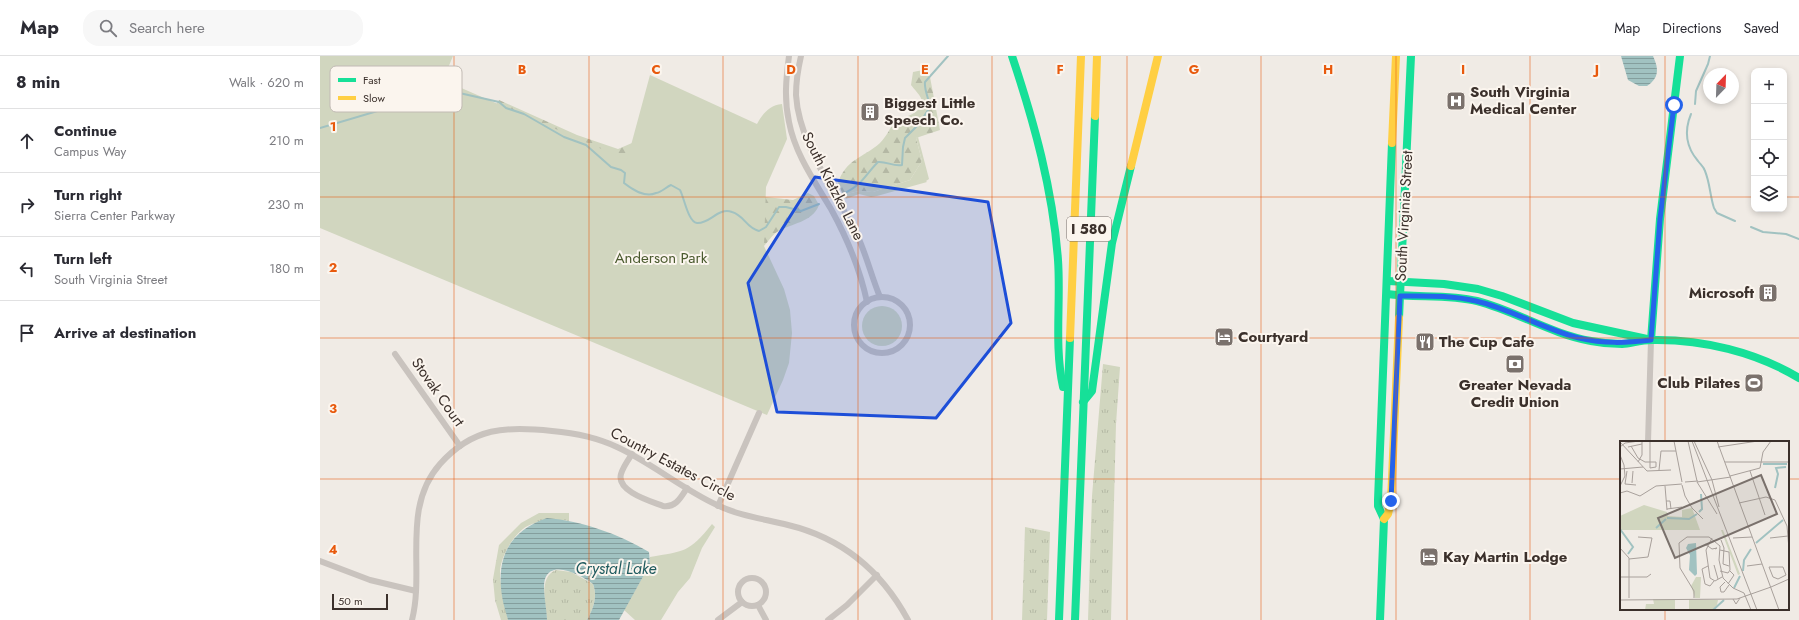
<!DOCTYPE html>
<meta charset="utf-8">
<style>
body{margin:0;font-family:Jost,sans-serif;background:#f7f7f7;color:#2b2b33}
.controls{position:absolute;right:12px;top:12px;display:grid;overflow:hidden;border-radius:8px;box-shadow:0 2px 6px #0003}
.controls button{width:36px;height:36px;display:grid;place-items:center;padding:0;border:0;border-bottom:1px solid #e1e1e2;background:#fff;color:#2b2b33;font:20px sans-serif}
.compass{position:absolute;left:1383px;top:12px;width:36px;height:36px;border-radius:50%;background:#fff;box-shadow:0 2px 6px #0003;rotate:23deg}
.scale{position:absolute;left:12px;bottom:10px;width:56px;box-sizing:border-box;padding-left:4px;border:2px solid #3b302b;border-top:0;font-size:11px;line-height:14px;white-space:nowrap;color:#3b302b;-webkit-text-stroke:3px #fbf5ee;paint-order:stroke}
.stop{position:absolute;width:12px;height:12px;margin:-9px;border:3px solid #2563eb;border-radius:50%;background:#fff}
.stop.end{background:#2563eb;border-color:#fff;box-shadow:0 1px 4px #0008}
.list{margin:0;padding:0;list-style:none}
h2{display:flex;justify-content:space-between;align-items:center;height:52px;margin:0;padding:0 16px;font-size:17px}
h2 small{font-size:13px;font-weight:400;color:#7c7c81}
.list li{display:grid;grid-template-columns:26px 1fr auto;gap:12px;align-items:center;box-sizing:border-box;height:64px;padding:0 16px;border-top:1px solid #e1e1e2}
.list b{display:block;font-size:15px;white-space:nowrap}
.list p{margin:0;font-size:13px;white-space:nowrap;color:#7c7c81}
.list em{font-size:13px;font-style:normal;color:#7c7c81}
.icon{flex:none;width:22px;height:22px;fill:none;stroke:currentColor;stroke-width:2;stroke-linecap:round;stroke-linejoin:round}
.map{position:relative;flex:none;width:1479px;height:564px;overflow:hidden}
header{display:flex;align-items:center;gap:24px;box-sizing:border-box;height:56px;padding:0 20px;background:#fff;border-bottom:1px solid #e1e1e2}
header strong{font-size:19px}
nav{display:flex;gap:22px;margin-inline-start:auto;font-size:14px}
.search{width:280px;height:36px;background:#f7f7f7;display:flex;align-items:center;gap:10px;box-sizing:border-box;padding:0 14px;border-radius:16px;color:#7c7c81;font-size:15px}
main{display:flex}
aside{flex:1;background:#fff}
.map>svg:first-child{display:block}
.grass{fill:url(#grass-tufts)}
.forest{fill:url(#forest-firs)}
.green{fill:#d1d6bf}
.water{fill:url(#water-rules)}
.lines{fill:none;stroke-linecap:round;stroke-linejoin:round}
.stream{stroke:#a1c2c1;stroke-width:2}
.street{stroke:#c9c3be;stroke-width:6}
.fast{stroke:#16e098;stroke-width:8}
.slow{stroke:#ffcf43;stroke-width:8}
.route{stroke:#2563eb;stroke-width:5}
.marked{fill:#1d4ed8;fill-opacity:0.2;stroke:#1d4ed8;stroke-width:3;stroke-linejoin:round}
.grid{fill:none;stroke:#e8590c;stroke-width:1;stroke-opacity:0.55}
.labels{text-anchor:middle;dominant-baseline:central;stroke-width:4;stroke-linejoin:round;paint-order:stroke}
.shield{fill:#fbf5ee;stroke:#756b66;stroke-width:1}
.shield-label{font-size:14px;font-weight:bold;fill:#3b302b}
.poi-label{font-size:15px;font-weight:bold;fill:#3b302b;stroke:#fbf5ee;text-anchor:start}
.street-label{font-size:15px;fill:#3b302b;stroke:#fbf5ee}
.park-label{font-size:15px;fill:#4a5a2e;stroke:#fbf5ee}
.water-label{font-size:16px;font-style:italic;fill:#1f5a5e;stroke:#fbf5ee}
.inset-river{fill:none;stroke:#a1c2c1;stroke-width:2}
.inset-road{fill:none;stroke:#a8a09b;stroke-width:1}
.view{fill:#7a716c;fill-opacity:0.15;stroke:#7a716c;stroke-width:2}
.inset-edge{fill:none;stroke:#3b302b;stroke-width:2}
.key{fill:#fbf5ee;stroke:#c1bab4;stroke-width:1}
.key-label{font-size:11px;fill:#3b302b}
.grid-label{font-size:13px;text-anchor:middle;font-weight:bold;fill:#e8590c;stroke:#fbf5ee;stroke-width:4;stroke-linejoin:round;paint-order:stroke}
</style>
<header>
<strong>Map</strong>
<div class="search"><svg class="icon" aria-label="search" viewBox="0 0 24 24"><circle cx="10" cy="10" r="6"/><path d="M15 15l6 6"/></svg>Search here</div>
<nav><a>Map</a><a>Directions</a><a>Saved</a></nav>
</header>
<main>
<aside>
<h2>8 min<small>Walk · 620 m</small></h2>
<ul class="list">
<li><svg class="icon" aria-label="ahead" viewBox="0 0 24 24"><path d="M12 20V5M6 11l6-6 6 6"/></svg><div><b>Continue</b><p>Campus Way</p></div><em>210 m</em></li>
<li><svg class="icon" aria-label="right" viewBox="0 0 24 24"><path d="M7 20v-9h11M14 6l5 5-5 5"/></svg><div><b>Turn right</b><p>Sierra Center Parkway</p></div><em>230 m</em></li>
<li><svg class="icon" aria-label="left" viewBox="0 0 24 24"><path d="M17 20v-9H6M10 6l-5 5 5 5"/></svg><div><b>Turn left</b><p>South Virginia Street</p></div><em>180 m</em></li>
<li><svg class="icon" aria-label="arrive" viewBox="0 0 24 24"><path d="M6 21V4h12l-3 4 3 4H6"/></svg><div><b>Arrive at destination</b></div></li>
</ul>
</aside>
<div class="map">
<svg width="1479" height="564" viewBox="0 0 1479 564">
<defs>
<pattern id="grass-tufts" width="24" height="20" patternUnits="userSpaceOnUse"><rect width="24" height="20" fill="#d1d6bf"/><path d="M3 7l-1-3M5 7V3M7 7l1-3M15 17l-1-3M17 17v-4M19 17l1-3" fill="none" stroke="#b4b8a4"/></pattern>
<pattern id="forest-firs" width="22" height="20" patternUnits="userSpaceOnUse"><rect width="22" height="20" fill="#d1d6bf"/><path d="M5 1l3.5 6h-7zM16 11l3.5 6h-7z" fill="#b4b8a4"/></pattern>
<pattern id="water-rules" width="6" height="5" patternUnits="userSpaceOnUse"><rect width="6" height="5" fill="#a1c2c1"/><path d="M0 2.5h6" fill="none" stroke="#849e9d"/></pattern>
</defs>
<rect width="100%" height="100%" fill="#f0ebe5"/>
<g class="grass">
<polygon points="783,308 800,311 796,368 791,564 768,564 772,440"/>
<path d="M219,457H249V465C238,463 223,464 212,468C196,473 181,499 180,515C180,532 185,547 188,564H181L175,544L173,523L179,489L201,467Z"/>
<polygon points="705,471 730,476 727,564 702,564"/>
<path d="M236,514L251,516L273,528C278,541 273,553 267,564H227C226,547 218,521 236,514Z"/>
</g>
<g class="forest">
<path d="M603,14L610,21L620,74L596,82L602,105L590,124L553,136L539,135L523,139L518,127C526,103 543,102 560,87C566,81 571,71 575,64C585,61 605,57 601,42C599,38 594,33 591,29L593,16Z"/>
<path d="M179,44L257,79L298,93L312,87L446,141L473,144L488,137L494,140L499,149C492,167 471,167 457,176C452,179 448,186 444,190L175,50Z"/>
</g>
<g class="green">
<path d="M0,0H133L123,24L307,104L330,19L437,68C442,59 449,49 462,48L467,83L446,131L444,190L464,233L470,254L472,277L469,307L463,324L447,359L0,172Z"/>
<polygon points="598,81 609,123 606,125 607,126 557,140 551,141 539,138 526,143 523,139 539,135 553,136 590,124 602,105 596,82"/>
<circle cx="562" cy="270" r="20"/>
<path d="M392,468L395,471L382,492L370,522L358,536L341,564H315L304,554L330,508V501C364,495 369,497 392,468Z"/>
</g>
<g class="water">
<path d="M1301,0H1333C1339,13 1339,22 1327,30H1319L1308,24Z"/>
<path d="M227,462C262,465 299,478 329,496L330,508L299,564H267C273,553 278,541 273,528C262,520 232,503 225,523C222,533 227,553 227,564H188C186,556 183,548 182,540C176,500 190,475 227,462Z"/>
</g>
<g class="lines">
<g class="stream">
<polyline points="109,20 114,33 121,38"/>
<path d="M107,41L135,36L179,46L186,52L204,58L244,81L266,89L291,111L301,114L305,117L304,127C313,134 325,142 336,137C342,136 346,131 351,129L360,134C364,141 368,166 377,167C390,168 398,151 412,156C424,159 426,172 439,175L446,171L459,151H466L481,155L499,148"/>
<polyline points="1375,48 1376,35 1388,8 1390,0"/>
<path d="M1371,58C1364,75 1366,91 1378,105C1381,109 1384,111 1385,115C1390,127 1390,140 1394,152L1397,157L1415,165"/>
<polyline points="0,72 98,43"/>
<path d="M525,137C543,128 545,119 558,106C566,105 574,111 582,109L583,91L585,82L599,68L610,51C609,43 604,34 605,26L628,0"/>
<polyline points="1431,171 1443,176 1466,178 1479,183"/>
</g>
<g class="street">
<path d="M469,0C466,23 464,43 469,66C475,98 495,126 511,153C527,182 540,213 547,246"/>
<path d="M481,0C478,13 476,26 476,39C479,89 517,137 538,181C547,201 552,222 560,241"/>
<circle cx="562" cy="269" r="28"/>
<polyline points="75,298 140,390"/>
<polyline points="1328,386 1331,284"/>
<path d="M312,398C308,404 303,411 301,418C296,435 330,445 343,450C356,452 361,441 367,432"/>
<polyline points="398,450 439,357"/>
<polyline points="0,505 50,524 96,535"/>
<circle cx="432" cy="536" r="14"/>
<polyline points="438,549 446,564"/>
<path d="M92,564C105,513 81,452 120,408C153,371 186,370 232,375C255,377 276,381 297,391C332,407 362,433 397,449C419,460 445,463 468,469C522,482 562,516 588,564"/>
<polyline points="398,564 422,546"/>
<polyline points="508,564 527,549 557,519"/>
</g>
<g class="fast">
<path d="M692,0C714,66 733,134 738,204C741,246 734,290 743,331"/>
<polyline points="1068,225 1124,228 1158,233 1182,240 1253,267 1327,283"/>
<path d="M1067,238C1097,242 1128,238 1157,245C1196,255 1231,278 1271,285C1281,287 1292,288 1302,288C1312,287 1321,284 1332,284C1382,283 1436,296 1479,322"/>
<polyline points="1079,262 1091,0"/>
<polyline points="1331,284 1340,163 1360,0"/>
<polyline points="763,346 772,335 792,187 811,110"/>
<polyline points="739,564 750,282"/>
<polyline points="755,564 775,60"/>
<polyline points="1060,564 1064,463 1058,450 1058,444 1072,87"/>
</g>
<g class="slow">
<polyline points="775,60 777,0"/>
<polyline points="1072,87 1076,0"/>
<polyline points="811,110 838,0"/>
<polyline points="750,282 761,0"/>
<polyline points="1064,463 1068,458 1071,445 1079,262"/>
</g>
</g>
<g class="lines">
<path class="route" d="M1071,445L1080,240C1105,240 1131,239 1156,245C1191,253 1223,273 1259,282C1284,288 1306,287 1331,284L1340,163L1354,49"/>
</g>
<path class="marked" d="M495,121L668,146L691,267L616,362L457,356L428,227Z"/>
<path class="grid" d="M134,0V564M269,0V564M403,0V564M538,0V564M672,0V564M807,0V564M941,0V564M1076,0V564M1210,0V564M1345,0V386M0,141H1434M1464,141H1479M0,282H1479M0,423H1301M1468,423H1479M1345,553V564"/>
<defs>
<g id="hospital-square" transform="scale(1)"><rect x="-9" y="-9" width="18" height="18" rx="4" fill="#7a716c" stroke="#fbf5ee"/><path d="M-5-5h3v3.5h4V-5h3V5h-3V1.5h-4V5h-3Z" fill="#fff"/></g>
<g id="building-square" transform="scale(1)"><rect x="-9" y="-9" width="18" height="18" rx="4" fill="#7a716c" stroke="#fbf5ee"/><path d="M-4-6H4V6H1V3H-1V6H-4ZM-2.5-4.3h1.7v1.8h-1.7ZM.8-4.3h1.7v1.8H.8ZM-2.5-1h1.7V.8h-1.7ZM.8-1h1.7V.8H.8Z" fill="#fff"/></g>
<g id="hotel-square" transform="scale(1)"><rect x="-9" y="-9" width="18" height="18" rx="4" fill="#7a716c" stroke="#fbf5ee"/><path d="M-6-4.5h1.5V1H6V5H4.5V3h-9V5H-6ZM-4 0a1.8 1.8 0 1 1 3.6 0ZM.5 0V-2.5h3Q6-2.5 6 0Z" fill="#fff"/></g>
<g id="restaurant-square" transform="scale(1)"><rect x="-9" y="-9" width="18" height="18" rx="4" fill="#7a716c" stroke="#fbf5ee"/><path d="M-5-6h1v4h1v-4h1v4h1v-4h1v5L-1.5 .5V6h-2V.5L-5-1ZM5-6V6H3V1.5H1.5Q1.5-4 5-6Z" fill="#fff"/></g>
<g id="bank-square" transform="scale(1)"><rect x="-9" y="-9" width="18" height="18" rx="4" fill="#7a716c" stroke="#fbf5ee"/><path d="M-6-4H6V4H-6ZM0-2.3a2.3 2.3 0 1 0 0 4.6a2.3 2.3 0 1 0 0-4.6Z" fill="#fff"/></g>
<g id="stadium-square" transform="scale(1)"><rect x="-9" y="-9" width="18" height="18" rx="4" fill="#7a716c" stroke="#fbf5ee"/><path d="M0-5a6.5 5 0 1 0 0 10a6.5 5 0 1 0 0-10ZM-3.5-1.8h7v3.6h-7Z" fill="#fff"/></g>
</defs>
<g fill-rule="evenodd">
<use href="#hospital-square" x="1136" y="45"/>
<use href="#building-square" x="550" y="56"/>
<use href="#building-square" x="1448" y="237"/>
<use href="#hotel-square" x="904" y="281"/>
<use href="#restaurant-square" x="1105" y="286"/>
<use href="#bank-square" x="1195" y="308"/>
<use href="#stadium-square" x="1434" y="327"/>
<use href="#hotel-square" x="1109" y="501"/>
</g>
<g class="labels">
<rect class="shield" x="747" y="161" width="44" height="24" rx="3"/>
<g class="shield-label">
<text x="769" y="173">I 580</text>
</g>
<g class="poi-label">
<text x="1150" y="36">South Virginia<tspan x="1150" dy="17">Medical Center</tspan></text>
<text x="564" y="47">Biggest Little<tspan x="564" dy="17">Speech Co.</tspan></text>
<text x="1434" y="237" text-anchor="end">Microsoft</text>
<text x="918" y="281">Courtyard</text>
<text x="1119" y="286">The Cup Cafe</text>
<text x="1420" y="327" text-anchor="end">Club Pilates</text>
<text x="1195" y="329" text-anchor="middle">Greater Nevada<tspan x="1195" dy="17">Credit Union</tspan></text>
<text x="1123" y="501">Kay Martin Lodge</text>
</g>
<g class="street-label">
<text transform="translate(513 130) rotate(63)">South Kietzke Lane</text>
<text transform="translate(1084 160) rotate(-87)">South Virginia Street</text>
<text transform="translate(118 336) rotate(55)">Stovak Court</text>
<text transform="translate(353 408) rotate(28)">Country Estates Circle</text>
</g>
<g class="park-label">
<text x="341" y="202">Anderson Park</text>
</g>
<g class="water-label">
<text x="296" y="512">Crystal Lake</text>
</g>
</g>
<g transform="translate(1300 385)">
<rect width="169" height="169" fill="#f0ebe5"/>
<path d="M101,89H103L120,133L118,134ZM33,158H55V169H25L26,163H34ZM69,158L98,159L97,164L92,169H69Z" fill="#d1d6bf"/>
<path d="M24,64L47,71L48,75L62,76V69L72,67L80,89H0V75ZM76,136H81L80,157H75L71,145Z" fill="#d1d6bf"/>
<path d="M76,102L77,133L75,135L69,129L70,114L66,107L68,103Z" fill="#a1c2c1"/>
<path class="inset-river" d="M143,23H167M155,47L158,33L156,27L166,26M79,71L82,68L81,53M47,77L69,78L77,73M36,87L46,78M0,88L13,106L8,113M136,102L163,79M123,130L124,119L131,108M114,147L120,135M93,169L104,159"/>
<path class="inset-road" d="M30,0V21M54,0L62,41M68,0L77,40M72,0L137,169M74,0L92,39M97,0L159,169M0,1L27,30M11,5L18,17L25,21H36V26L30,27V21M0,6L5,2L19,0M8,6L22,3M98,6L138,0M0,14L4,24L5,35L0,45M18,21L22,14V0M105,21H169M0,28L23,26M39,29L41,10H56M7,30L5,43L16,44M27,30L51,29M130,30L145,74M110,35L140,27L143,11L151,0M92,39L99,66M65,41L78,40M77,41L111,36M77,41L97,73M12,42L13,30M62,44L65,55L72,67L83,78M45,45L47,69M0,52L7,50L20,55L36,45L62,43M46,60H50L51,68M119,62L146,56L155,59L167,85L169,108M47,68L62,66M92,97L86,109L90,137L95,140L102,136M113,97L132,96M150,97L168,95M101,99L104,107L103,123L109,125M85,103L92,108L97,107L95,108M0,107L9,117V157M9,118L28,116L32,97L18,96M94,124L98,138M88,125L82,128L85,143L90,145L94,140M127,125L142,123M149,126H163L166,134L158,138L153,136ZM100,130L108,132L110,129L109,111L100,109M0,136H27L31,133M105,141L100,146L101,151H104L109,144M108,143L114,134L110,130M151,146L169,138M74,157V150L60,127L59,102L67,96H89L100,105L99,119L103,137L113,147L124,152L131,169M113,158L116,163L120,157M0,159L117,158L151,146"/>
<path class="view" d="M141,34L157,73L55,117L38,77Z"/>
<rect width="169" height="169" class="inset-edge"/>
</g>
<rect x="10" y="10" width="132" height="46" rx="6" class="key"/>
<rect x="18" y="22" width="18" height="4" fill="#16e098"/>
<rect x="18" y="40" width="18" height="4" fill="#ffcf43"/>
<g class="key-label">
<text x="43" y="28">Fast</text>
<text x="43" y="46">Slow</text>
</g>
<g class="grid-label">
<text x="202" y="18">B</text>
<text x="336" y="18">C</text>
<text x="471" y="18">D</text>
<text x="605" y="18">E</text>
<text x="740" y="18">F</text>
<text x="874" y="18">G</text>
<text x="1008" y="18">H</text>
<text x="1143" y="18">I</text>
<text x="1277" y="18">J</text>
<text x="13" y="75">1</text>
<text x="13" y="216">2</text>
<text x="13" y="357">3</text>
<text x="13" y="498">4</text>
</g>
</svg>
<div class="controls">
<button>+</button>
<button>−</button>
<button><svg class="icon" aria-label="locate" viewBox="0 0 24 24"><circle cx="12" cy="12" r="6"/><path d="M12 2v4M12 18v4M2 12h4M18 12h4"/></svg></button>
<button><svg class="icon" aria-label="layers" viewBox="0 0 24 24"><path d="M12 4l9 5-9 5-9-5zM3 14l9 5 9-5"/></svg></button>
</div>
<svg class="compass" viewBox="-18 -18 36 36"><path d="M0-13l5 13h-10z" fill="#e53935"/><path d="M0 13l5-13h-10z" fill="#7c7c81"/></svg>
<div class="scale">50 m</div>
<div class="stop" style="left:1354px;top:49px"></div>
<div class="stop end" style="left:1071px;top:445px"></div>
</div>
</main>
